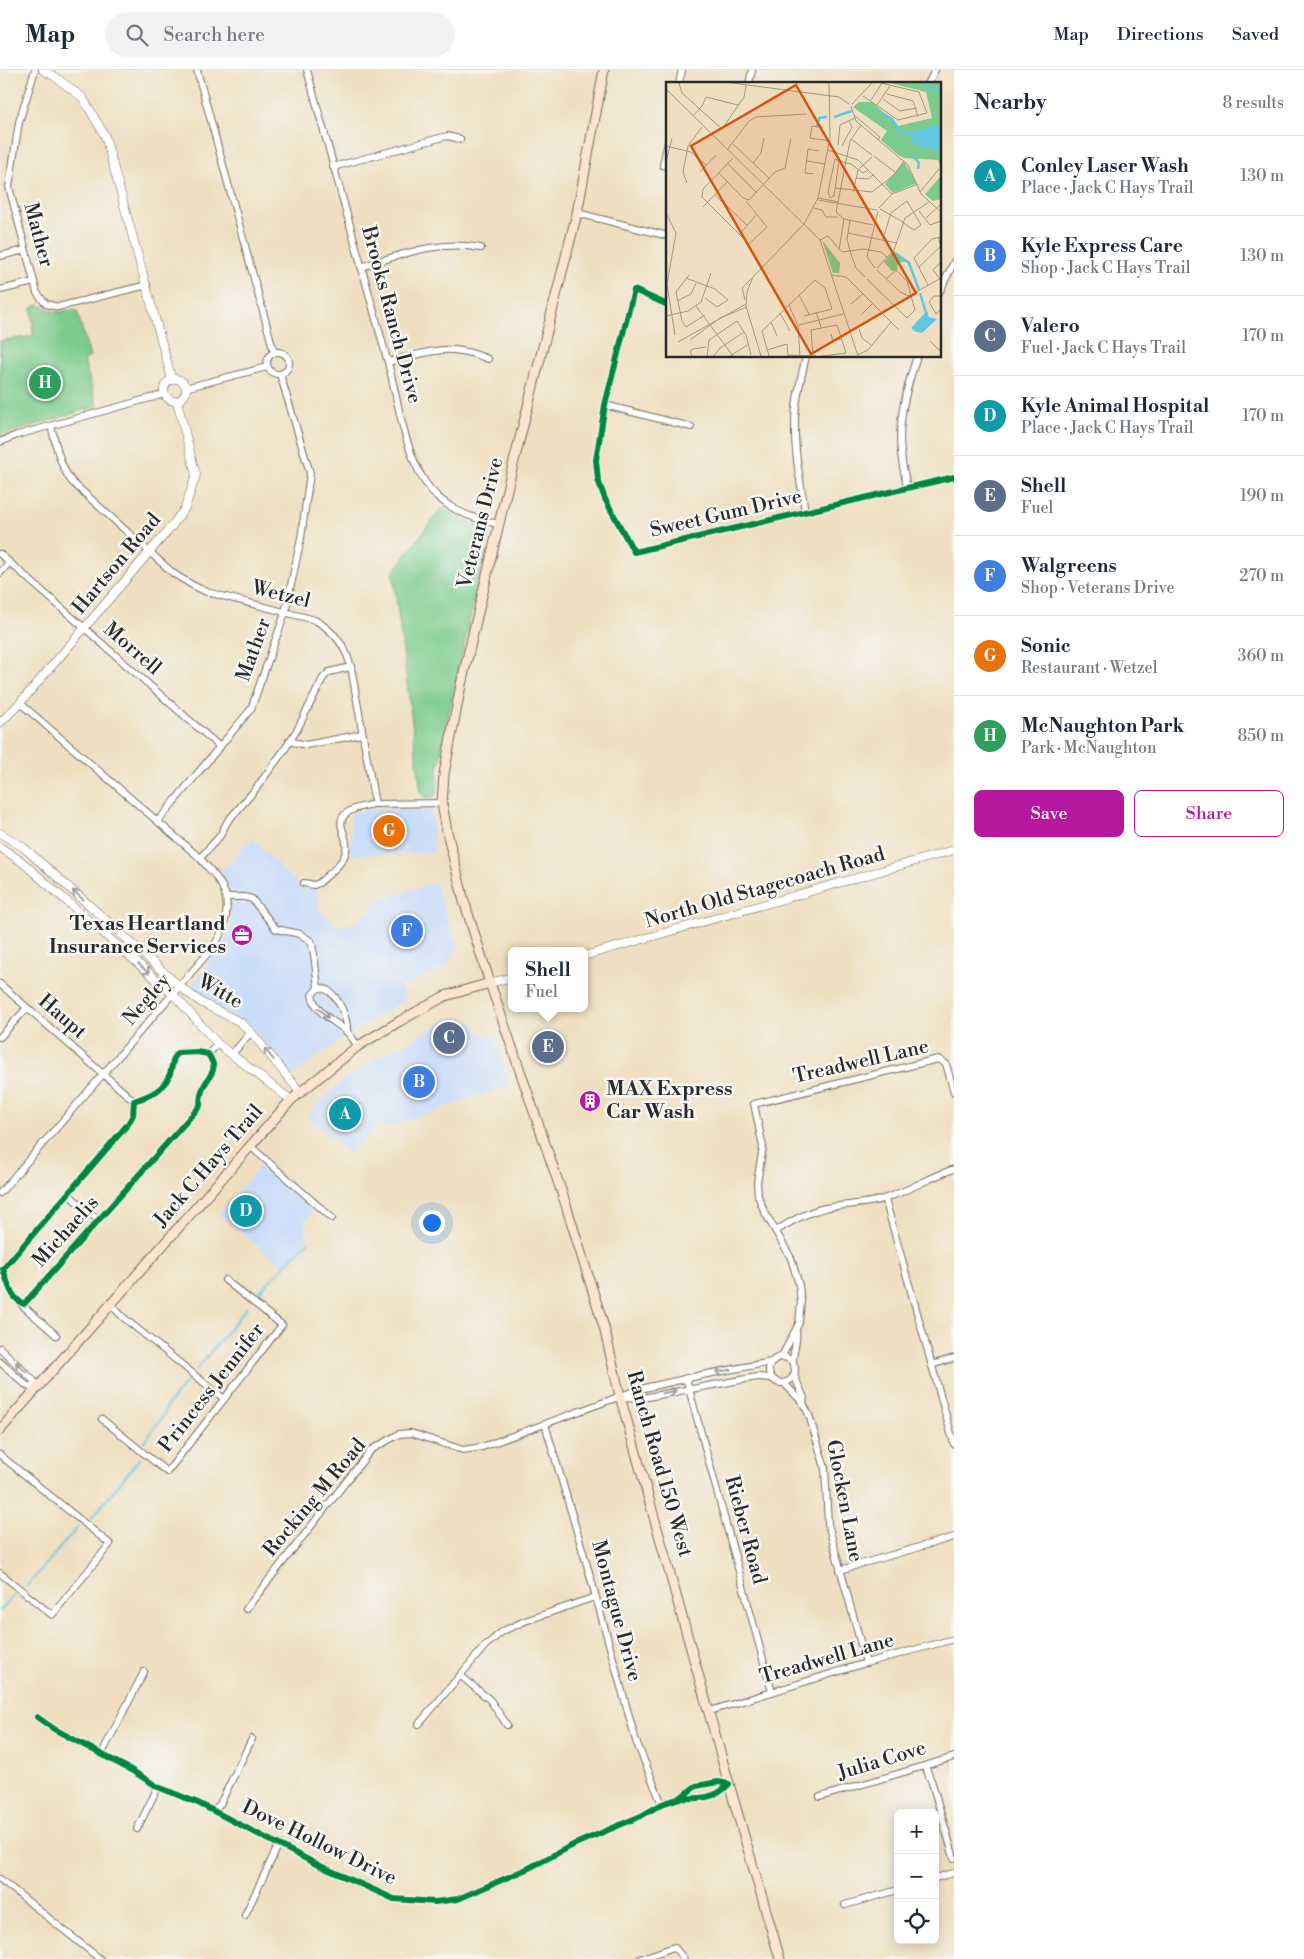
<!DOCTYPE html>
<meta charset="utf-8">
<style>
body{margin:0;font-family:"Libre Bodoni",serif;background:#f2f2f3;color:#1f2937}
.controls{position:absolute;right:15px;bottom:15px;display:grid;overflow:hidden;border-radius:8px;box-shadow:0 2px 12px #0003}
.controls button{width:45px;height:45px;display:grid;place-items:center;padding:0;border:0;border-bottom:1px solid #e0e1e3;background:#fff;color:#1f2937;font:25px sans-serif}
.you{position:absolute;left:431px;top:1152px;width:18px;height:18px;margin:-12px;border:4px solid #fff;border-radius:50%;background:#1a73e8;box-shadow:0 0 0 8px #1a73e833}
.badge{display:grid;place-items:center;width:32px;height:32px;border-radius:50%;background:#b5179e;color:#fff;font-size:16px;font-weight:700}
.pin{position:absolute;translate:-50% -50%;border:2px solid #fff;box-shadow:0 1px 5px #0006}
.popup{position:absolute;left:508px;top:877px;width:80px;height:65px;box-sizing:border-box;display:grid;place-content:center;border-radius:8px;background:#fff;filter:drop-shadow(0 1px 4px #0005);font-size:16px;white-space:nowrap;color:#747a83}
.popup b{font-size:19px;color:#1f2937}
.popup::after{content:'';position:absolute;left:50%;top:100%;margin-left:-10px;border:10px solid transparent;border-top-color:#fff}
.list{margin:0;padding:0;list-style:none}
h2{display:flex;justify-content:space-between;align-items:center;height:65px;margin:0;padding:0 20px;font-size:21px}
h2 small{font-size:16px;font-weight:400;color:#747a83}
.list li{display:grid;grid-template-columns:32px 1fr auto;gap:15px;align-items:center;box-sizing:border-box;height:80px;padding:0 20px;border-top:1px solid #e0e1e3}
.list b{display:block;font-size:19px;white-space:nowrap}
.list p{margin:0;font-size:16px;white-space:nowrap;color:#747a83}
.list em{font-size:16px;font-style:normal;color:#747a83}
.actions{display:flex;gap:10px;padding:15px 20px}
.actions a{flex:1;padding:11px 0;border:1px solid #b5179e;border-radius:8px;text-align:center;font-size:18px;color:#b5179e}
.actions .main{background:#b5179e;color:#fff}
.icon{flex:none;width:28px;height:28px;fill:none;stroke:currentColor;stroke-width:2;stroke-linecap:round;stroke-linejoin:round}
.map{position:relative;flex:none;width:954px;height:1889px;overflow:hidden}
header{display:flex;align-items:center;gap:30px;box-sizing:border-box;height:70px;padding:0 25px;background:#fff;border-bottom:1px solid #e0e1e3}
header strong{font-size:24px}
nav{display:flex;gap:28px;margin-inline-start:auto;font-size:18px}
.search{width:350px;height:45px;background:#f2f2f3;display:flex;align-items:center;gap:12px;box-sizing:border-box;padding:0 18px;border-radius:28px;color:#747a83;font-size:19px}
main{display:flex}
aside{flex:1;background:#fff}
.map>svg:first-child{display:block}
.built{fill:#c9dcf9}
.green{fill:#7bcb8b;stroke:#537b5b}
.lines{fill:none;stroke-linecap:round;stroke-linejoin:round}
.stream{stroke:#62c6e0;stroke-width:2}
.minor-casing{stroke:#706a5f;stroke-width:8}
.tertiary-casing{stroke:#706a5f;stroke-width:9}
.secondary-casing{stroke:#706a5f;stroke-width:11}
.minor{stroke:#fff;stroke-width:6}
.tertiary{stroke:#fff;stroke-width:8}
.secondary{stroke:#fce5d0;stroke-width:9}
.cycleway-casing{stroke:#f6f6f2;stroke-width:9}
.cycleway{stroke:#00873e;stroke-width:6}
.oneway{stroke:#a0a0a0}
.labels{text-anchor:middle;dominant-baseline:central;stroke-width:5;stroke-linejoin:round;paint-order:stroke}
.street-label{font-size:20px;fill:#2b2b2b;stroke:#f6f6f2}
.poi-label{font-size:20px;font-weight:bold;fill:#2b2b2b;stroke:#f6f6f2;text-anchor:end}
.inset-river{fill:none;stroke:#62c6e0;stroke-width:2.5}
.inset-road{fill:none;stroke:#a19784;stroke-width:1}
.view{fill:#d5540f;fill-opacity:0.15;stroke:#d5540f;stroke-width:2.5}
.inset-edge{fill:none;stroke:#2b2b2b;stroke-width:2.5}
</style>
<header>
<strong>Map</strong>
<div class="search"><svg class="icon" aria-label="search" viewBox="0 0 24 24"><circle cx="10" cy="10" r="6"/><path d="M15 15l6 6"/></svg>Search here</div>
<nav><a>Map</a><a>Directions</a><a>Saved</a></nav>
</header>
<main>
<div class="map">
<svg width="954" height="1889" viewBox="0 0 954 1889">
<rect width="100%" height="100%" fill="#f6f6f2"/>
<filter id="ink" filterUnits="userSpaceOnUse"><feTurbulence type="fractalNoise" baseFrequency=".02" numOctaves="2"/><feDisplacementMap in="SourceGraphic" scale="10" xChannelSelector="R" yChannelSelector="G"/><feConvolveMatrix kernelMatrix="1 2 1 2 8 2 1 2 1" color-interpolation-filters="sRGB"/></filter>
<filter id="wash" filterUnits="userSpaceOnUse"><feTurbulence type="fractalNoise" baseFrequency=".0096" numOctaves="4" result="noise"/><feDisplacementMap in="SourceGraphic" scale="20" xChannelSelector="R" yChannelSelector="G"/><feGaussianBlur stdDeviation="1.12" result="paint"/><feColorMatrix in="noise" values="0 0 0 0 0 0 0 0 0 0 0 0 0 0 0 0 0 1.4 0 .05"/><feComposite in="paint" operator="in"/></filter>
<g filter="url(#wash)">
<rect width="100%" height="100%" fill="#efdfc0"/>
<g class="built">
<polygon points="367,740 432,740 434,783 351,785 351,744"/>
<polygon points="252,768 300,817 317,819 319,839 338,857 360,851 375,832 435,812 456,872 456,880 446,897 400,916 406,929 353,961 292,1006 254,960 201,929 190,920 230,859 231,822 221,802"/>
<polygon points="463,949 474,953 479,962 485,966 494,966 510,1015 383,1059 380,1053 349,1084 307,1045 345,1008 447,950"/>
<polygon points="262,1094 314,1141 305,1150 307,1169 283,1196 218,1144"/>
</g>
<g class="green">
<path d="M38,234C45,238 53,242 61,242C67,241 71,239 77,241L90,287L84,290L97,336L0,366V271L33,266L32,239Z"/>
<polygon points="441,438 461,449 488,459 489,464 445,661 438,699 437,723 433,727 426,727 421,723 393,503"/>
</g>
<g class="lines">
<g class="stream">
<polyline points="256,1225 308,1172"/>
<polyline points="197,1299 247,1237"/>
<polyline points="144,1372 164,1345 166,1337 188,1310"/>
<polyline points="91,1449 140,1388"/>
<polyline points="27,1516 78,1457"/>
<polyline points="0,1541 15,1524"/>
</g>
</g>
</g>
<g filter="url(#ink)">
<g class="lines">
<g class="minor-casing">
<g id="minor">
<polyline points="35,0 19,52 9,117 37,223 46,234 58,237 147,215"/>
<polyline points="197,0 274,282"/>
<path d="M307,0C333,97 360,193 387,289C398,328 403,378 425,412C442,438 470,448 498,454"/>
<polyline points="679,14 682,0"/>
<polyline points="749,14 752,0"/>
<polyline points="928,14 935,0"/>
<polyline points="668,72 663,95 668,96"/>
<polyline points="333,97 447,66 460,69"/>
<polyline points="577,143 668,166"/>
<polyline points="0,186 25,180"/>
<path d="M361,197C401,185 440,169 481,178"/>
<polyline points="0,220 34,212"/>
<polyline points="940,221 954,192"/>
<polyline points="668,235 634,220 605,335 596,390 598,410 605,429 634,482 954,407"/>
<circle cx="278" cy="293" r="11"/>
<path d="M388,292C428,282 447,272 488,289"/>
<polyline points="185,318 267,297"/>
<polyline points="605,335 691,357"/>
<path d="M51,356C56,375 60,396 72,412L174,504L194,516L207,522L315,550C335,562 345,575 351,597L375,734L442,733"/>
<polyline points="0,372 17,365 165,324"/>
<path d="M907,418C905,406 902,395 901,383C897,350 907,317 917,286"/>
<path d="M805,442C801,413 794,384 795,354C795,331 801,309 806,286"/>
<polyline points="0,484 220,677"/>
<polyline points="0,503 9,493"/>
<polyline points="289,671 306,675 362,664"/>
<polyline points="158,751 251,639 285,543 301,468 310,403 280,304"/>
<polyline points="200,788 220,766 227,752 254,721 285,679 298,658 323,608 329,602 351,597"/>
<path d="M304,813L314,815L319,813C328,805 344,793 346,781C348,773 344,765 342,758C336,740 363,736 375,734"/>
<path d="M226,827H244L252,829L276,859L300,864L311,871L314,884L318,918L312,925C315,942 332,950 345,960C350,964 354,971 358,976"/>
<polyline points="0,914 134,1031"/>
<path d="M318,918C335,916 348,947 347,962"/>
<polyline points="0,967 27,938"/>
<path d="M197,982L208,984C219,1001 211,1002 204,1016C201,1022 200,1029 200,1036L24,1234C10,1228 8,1212 3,1199L128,1054L133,1045L134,1031C148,1026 162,1022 169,1006C173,998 171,990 177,983Z"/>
<polyline points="233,983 251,962"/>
<polyline points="208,984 218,974"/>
<polyline points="250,1076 332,1148"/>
<path d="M0,1123L215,875C226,855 233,830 218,810C213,802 206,796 200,788L20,633"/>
<polyline points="68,1124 98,1150"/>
<polyline points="885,1129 954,1374"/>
<path d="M776,1161C791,1151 807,1142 825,1138C845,1134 867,1135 886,1128C910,1120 930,1107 954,1099"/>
<polyline points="21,1234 56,1265"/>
<polyline points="110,1234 124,1248 223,1328"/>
<polyline points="0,1278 34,1311 36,1320"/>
<polyline points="782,1286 799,1253 801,1232 799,1215 791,1188 764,1141 758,1126 757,1112 763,1077 754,1034 938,989 946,994 954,1022"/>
<circle cx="782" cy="1300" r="13"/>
<polyline points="0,1292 26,1315 36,1320"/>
<path d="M793,1292C793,1281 798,1271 796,1260"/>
<polyline points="931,1295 954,1288"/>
<polyline points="794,1305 804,1328 803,1333 809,1345 825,1398 828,1454 866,1593"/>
<polyline points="686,1308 772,1622"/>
<polyline points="784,1313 803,1333"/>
<polyline points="624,1327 642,1328 757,1307 772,1308"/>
<polyline points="102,1349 167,1402 282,1255 225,1210"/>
<polyline points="545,1354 589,1502 636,1671 662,1734"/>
<polyline points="0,1385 110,1474 52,1545 0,1503"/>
<polyline points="840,1500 954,1467"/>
<polyline points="246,1539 371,1380 399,1364 411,1363 463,1380 482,1377 640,1319 702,1305 771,1292"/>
<polyline points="461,1606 490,1630 507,1655"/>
<polyline points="710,1641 866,1593 954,1569"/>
<path d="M37,1647L54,1659L131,1700L158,1717L198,1733L318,1795L394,1829L435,1832L458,1829L529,1798L575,1774L641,1746L662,1734L680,1728L696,1716L718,1712L729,1714C716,1729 699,1729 680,1728"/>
<polyline points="419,1654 485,1576 503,1561 525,1551 595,1527"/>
<polyline points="101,1685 144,1602"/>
<polyline points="925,1696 932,1713 954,1788"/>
<polyline points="820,1727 954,1687"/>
<polyline points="214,1741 220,1734 252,1669"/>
<polyline points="137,1759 158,1717"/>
<polyline points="935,1808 954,1803"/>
<polyline points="0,1809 100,1889"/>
<polyline points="845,1835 898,1820"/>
<polyline points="245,1845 279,1774"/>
<polyline points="640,1889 674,1877 684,1889"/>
</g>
</g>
<g class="tertiary-casing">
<g id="tertiary">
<polyline points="43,0 54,6 83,28 105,66 172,310"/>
<circle cx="175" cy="320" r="11"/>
<polyline points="0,653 20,633 171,457 185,438 196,405 177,331"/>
<polyline points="0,763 23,777 105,849 180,917 202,933 240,952 251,962 300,1022"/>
<polyline points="0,777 22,792 173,924 218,974 291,1030"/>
<polyline points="584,886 954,780"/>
<polyline points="490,913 512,907"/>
</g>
</g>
<g class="secondary-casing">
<g id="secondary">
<polyline points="604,0 577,143 510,407 461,615 444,704 442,733 447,762 464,831 490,913 566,1135 604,1257 620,1326 729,1714 780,1889"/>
<polyline points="0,1360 291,1030 358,976 400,951 445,926 490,913"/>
</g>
</g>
<use href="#minor" class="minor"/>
<use href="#tertiary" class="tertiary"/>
<use href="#secondary" class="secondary"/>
<g class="cycleway-casing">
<g id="cycleway">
<polyline points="668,235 634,220 605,335 596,390 598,410 605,429 634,482 954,407"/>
<path d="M197,982L208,984C219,1001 211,1002 204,1016C201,1022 200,1029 200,1036L24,1234C10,1228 8,1212 3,1199L128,1054L133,1045L134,1031C148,1026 162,1022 169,1006C173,998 171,990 177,983Z"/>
<path d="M37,1647L54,1659L131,1700L158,1717L198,1733L318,1795L394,1829L435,1832L458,1829L529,1798L575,1774L641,1746L662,1734L680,1728L696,1716L718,1712L729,1714C716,1729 699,1729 680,1728"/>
</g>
</g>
<use href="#cycleway" class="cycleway"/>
</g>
<defs><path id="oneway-shaft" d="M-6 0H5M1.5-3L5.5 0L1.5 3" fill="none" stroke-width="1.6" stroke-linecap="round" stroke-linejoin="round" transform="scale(1.25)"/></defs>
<g class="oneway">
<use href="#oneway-shaft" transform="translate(78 825) rotate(-139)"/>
<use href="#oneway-shaft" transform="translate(144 899) rotate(41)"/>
<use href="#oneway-shaft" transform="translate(323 943) rotate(44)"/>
<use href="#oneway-shaft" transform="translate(269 984) rotate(-129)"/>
<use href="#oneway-shaft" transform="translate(21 1297) rotate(-137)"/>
<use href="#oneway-shaft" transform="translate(723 1301) rotate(171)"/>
<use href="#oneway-shaft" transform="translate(669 1322) rotate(-12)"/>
</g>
</g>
<defs>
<g id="office-disc" transform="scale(1.125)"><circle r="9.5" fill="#b5179e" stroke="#f6f6f2"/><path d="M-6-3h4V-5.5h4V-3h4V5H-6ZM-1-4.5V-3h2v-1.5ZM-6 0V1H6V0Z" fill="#fff"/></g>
<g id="building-disc" transform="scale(1.125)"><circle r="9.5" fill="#b5179e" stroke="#f6f6f2"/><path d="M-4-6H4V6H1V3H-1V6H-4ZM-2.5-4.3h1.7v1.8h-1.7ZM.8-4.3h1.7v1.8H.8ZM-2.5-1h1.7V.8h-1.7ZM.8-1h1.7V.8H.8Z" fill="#fff"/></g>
</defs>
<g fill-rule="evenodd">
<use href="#office-disc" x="242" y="865"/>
<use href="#building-disc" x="590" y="1031"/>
</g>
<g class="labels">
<g class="street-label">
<text transform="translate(38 165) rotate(75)">Mather</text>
<text transform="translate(391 245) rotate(75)">Brooks Ranch Drive</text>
<text transform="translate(726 444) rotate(-13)">Sweet Gum Drive</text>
<text transform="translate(481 453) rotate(-76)">Veterans Drive</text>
<text transform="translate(117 494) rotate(-50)">Hartson Road</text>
<text transform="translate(281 525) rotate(14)">Wetzel</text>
<text transform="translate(132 579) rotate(41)">Morrell</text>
<text transform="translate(254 580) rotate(-70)">Mather</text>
<text transform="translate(765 818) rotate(-16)">North Old Stagecoach Road</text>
<text transform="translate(220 922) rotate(30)">Witte</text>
<text transform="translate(147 930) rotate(-49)">Negley</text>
<text transform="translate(62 947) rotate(41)">Haupt</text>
<text transform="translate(861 992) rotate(-13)">Treadwell Lane</text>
<text transform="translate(209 1096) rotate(-49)">Jack C Hays Trail</text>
<text transform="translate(66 1162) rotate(-48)">Michaelis</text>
<text transform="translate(212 1318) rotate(-52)">Princess Jennifer</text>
<text transform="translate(659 1394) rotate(74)">Ranch Road 150 West</text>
<text transform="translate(315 1428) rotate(-50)">Rocking M Road</text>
<text transform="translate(844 1431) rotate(79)">Glocken Lane</text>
<text transform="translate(745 1460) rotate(75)">Rieber Road</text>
<text transform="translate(616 1541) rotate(75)">Montague Drive</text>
<text transform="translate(827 1589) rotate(-16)">Treadwell Lane</text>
<text transform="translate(882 1691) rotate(-17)">Julia Cove</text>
<text transform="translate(319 1773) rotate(26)">Dove Hollow Drive</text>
</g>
<g class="poi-label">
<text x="226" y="854">Texas Heartland<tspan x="226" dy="23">Insurance Services</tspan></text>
<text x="606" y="1019" text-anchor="start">MAX Express<tspan x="606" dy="23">Car Wash</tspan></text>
</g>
</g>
<g transform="translate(666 12)">
<rect width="275" height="275" fill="#efdfc0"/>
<path d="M224,1H275V86L272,78L238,76L231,72L215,58L221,49L187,25L193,20H206L232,44L266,36L260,10ZM238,80L251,101L227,111L219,102ZM275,94V117L267,119L259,112ZM156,158L174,181L173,191H167ZM228,169L242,179L232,181L231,188L226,189L218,180Z" fill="#7bcb8b"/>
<path d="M275,42V68L253,65L245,59V50ZM261,229L263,235L271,237L256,251L250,250L245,246Z" fill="#62c6e0"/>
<path class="inset-river" d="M258,1L266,7H275M209,27L226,37L235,52L246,51M168,35L186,29M151,44L153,36L161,35M247,74L253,81L252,87M229,171L243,181L253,208M254,211L260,231"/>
<path class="inset-road" d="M13,1L16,11L56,47L78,15L80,4M66,1L173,15L183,22M0,7L154,158L192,274M221,12L247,19L252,35M197,14L232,38L261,31L253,10L215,1M217,17L234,29L251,26M205,18L216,1M186,22L206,1M211,23L224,4M185,24L190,39L242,83L255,112L275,130M188,33L214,55L212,58M27,34L36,24L40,15L72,23M195,43L184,59L170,130L178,137L207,143M157,46L146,44L144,56L164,59M185,57L206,73M67,62L104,97M172,63L174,43L189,36M0,64L25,70L40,83M176,64L186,45L183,39M61,68L83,39L90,35L141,32M162,68L192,78L226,112M208,74L230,91M67,76L37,107L36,115L83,162L101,145L80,119M169,77L173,79L168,114L164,116L162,110ZM141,79L159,82M173,79L185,82L197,91L202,88M0,80L6,56M87,81L95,71L98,56M62,82L91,111M34,90L50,73M53,91L77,116L83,118M148,92L139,91L142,67L153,69M190,96L202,97L208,92M21,101L17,90L22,64L36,45M169,106L206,110L228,93L238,79M187,110L192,88L206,75M254,110L273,87M49,113L81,143M152,116L173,120M83,118L109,90L119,86L125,57M152,118L211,128M37,125L62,99M148,126L156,128L160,135H172M213,126L226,112L252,102M214,127L237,140M253,129L264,143L275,139M0,131L10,151L1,202L9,253M260,136L275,122M184,138L181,157L184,169L190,186L199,195M138,142L152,116L164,56L163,1M182,151L231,161M73,153L90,133M217,157L225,131L241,119L255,143L248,148L236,140M154,158L162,154L176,170L198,167L215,170L221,175M173,168L178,137M253,185L275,164L272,155M209,186L201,175L212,129M211,186L228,168L239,136L263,120M211,188L234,210L243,214L275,196M23,193L10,210L16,239L20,245L39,233M166,193L180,195L233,248M20,196L49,207L62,218L51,225L39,216M201,197L241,236L249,228L241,199L230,188L220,197M274,197L267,188L275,180M262,203L248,176L266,157L275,155M133,213L143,232M275,214H268L263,220L270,232L275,227M79,218L76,206L86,196M11,219L25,212L30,201M185,222L197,212M123,223L132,244L134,274M30,224L67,274M150,230L155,245M114,231L124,249M195,233L206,222M0,234L22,229L35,220L45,191M105,240L111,254M133,243L177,232M193,247L196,256L205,263M165,252L167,259L175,257M24,258L54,236L81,225M264,259L275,270M12,260L80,222M101,268L121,262L122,274M122,273L150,274M147,273L145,248L171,243L180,271L156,274M191,273L202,268L225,240M26,274L24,269L27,267L40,265M41,274L43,258L71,239L80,253L85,273M48,274L54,266L78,250M64,274L83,262M95,274L80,224L81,210L87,195L138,142M103,274L96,249L149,198L159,206L166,227L138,234"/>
<path class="view" d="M130,3L250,211L145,272L25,64Z"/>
<rect width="275" height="275" class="inset-edge"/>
</g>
</svg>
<div class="controls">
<button>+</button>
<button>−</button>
<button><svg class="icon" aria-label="locate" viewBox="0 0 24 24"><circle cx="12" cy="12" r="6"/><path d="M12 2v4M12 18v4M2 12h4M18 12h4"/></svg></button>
</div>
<div class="you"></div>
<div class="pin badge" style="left:345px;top:1044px;background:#0f9aa8">A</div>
<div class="pin badge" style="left:419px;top:1012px;background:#3f7fe0">B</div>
<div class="pin badge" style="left:449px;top:968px;background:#5c6f8a">C</div>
<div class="pin badge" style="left:246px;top:1141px;background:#0f9aa8">D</div>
<div class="pin badge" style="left:548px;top:977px;background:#5c6f8a">E</div>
<div class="popup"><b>Shell</b>Fuel</div>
<div class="pin badge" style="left:407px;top:861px;background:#3f7fe0">F</div>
<div class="pin badge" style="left:389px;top:761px;background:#e8710a">G</div>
<div class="pin badge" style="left:45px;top:313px;background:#2e9e5b">H</div>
</div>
<aside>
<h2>Nearby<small>8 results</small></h2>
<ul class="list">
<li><span class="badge" style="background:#0f9aa8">A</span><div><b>Conley Laser Wash</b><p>Place · Jack C Hays Trail</p></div><em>130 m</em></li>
<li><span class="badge" style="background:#3f7fe0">B</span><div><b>Kyle Express Care</b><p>Shop · Jack C Hays Trail</p></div><em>130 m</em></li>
<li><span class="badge" style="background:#5c6f8a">C</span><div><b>Valero</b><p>Fuel · Jack C Hays Trail</p></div><em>170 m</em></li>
<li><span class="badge" style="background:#0f9aa8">D</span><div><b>Kyle Animal Hospital</b><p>Place · Jack C Hays Trail</p></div><em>170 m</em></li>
<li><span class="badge" style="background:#5c6f8a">E</span><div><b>Shell</b><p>Fuel</p></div><em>190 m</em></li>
<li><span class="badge" style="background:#3f7fe0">F</span><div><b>Walgreens</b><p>Shop · Veterans Drive</p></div><em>270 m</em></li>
<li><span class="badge" style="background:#e8710a">G</span><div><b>Sonic</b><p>Restaurant · Wetzel</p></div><em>360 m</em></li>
<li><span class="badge" style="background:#2e9e5b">H</span><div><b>McNaughton Park</b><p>Park · McNaughton</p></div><em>850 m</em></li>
</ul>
<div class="actions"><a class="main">Save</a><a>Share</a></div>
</aside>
</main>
